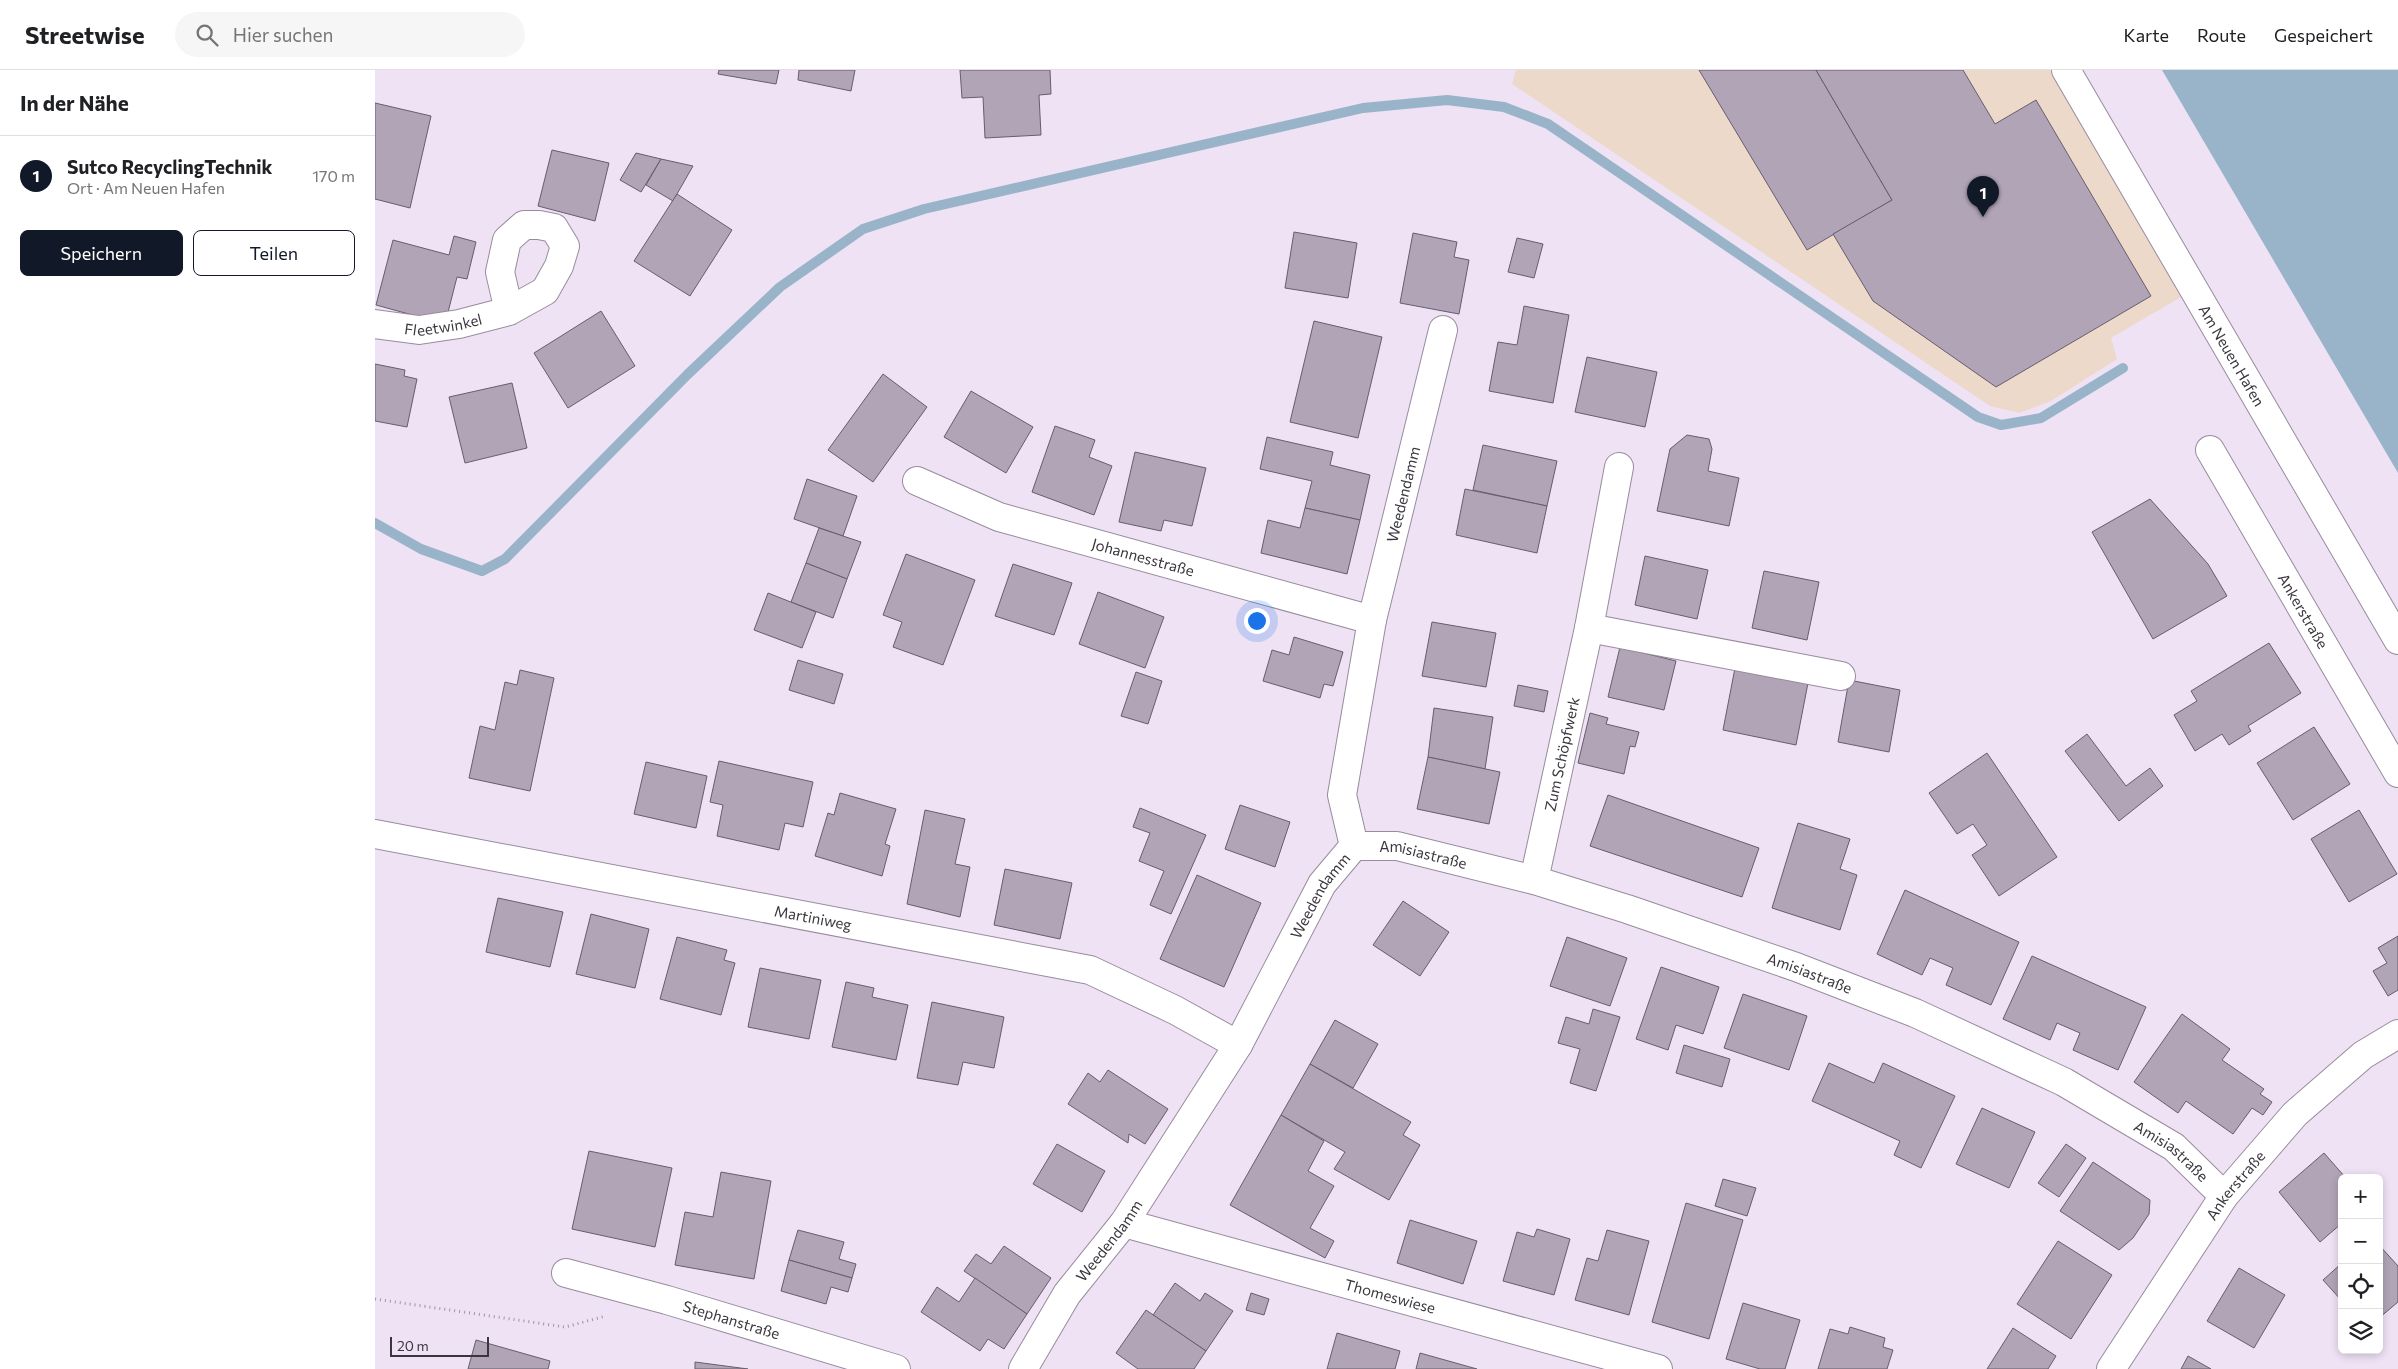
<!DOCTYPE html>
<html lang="de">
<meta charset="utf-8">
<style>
body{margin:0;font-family:Commissioner,sans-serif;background:#f6f6f6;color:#202124}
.controls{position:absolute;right:15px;bottom:15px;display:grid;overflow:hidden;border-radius:8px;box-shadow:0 2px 8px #0003}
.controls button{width:45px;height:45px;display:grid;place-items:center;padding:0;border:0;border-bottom:1px solid #e0e0e0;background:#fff;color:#202124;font:25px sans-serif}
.scale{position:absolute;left:15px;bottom:12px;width:99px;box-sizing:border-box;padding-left:5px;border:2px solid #3b363d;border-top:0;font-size:14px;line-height:18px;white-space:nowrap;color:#3b363d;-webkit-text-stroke:4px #eee2f4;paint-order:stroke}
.you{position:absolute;left:881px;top:550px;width:18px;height:18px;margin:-12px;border:4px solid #fff;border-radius:50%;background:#1a73e8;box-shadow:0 0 0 8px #1a73e833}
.badge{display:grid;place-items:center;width:32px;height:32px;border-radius:50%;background:#111827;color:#fff;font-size:16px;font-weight:700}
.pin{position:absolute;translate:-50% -41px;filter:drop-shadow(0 1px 2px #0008)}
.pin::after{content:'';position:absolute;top:26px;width:18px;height:15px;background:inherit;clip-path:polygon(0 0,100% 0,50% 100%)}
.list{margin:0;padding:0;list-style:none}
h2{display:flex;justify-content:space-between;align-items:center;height:65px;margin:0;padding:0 20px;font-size:21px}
h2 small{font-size:16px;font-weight:400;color:#757577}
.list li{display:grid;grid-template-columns:32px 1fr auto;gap:15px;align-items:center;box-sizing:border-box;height:80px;padding:0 20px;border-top:1px solid #e0e0e0}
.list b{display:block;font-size:19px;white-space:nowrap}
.list p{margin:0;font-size:16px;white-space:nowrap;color:#757577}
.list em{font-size:16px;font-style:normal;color:#757577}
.actions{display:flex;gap:10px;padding:15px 20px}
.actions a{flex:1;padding:11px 0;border:1px solid #111827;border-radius:8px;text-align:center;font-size:18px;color:#111827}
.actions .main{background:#111827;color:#fff}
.icon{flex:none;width:28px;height:28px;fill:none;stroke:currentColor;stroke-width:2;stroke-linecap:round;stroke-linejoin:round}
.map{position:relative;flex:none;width:2023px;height:1299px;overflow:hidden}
header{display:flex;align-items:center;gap:30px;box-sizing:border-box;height:70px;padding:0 25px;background:#fff;border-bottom:1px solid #e0e0e0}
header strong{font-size:24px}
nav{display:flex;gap:28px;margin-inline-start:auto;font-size:18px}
.search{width:350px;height:45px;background:#f6f6f6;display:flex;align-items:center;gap:12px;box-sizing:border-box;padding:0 18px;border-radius:28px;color:#757577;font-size:19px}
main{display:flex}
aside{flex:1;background:#fff}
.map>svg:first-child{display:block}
.commercial{fill:#edd9ca}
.water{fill:#99b4c9}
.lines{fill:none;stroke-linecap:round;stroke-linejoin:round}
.stream{stroke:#99b4c9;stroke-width:10}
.building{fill:#b0a4b6;stroke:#675d6d}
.minor-casing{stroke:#978c9d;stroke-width:30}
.path{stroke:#9e95a2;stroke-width:3;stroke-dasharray:1 4;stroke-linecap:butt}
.minor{stroke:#fff;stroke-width:28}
.labels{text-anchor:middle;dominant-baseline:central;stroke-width:4;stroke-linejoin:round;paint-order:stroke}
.street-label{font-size:15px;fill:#3b363d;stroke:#eee2f4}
</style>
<header>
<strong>Streetwise</strong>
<div class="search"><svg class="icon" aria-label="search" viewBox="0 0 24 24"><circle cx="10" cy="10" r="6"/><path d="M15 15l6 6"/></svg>Hier suchen</div>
<nav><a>Karte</a><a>Route</a><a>Gespeichert</a></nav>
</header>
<main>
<aside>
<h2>In der Nähe<small></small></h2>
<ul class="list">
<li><span class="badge">1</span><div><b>Sutco RecyclingTechnik</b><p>Ort · Am Neuen Hafen</p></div><em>170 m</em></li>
</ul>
<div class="actions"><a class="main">Speichern</a><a>Teilen</a></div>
</aside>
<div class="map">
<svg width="2023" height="1299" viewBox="0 0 2023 1299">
<rect width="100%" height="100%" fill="#eee2f4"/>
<polygon class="commercial" points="1141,0 1675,0 1806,227 1736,268 1742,289 1676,331 1644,343 1615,336 1137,14"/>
<polygon class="water" points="1787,0 2023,0 2023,403"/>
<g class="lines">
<polyline class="stream" points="0,453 46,479 107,501 130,489 313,304 405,217 488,159 549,139 988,38 1072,30 1129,37 1173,54 1603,347 1626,355 1666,348 1748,298"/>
</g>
<g class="building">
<polygon points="344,0 404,0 401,14 343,4"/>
<polygon points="424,0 480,0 476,21 423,10"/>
<polygon points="585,0 675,0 676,24 664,25 666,65 610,68 608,27 587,28"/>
<polygon points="1324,0 1441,0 1517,130 1432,180"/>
<polygon points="1441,0 1588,0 1620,54 1661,30 1776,226 1621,317 1498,231 1458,164 1517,130"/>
<polygon points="0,33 56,46 35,138 0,129"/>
<polygon points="177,80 234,93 220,151 163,136"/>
<polygon points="261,83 286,89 266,122 245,110"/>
<polygon points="286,89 318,96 298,131 271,115"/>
<polygon points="302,124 357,160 315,226 259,191"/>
<polygon points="919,162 982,173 973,228 910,218"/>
<polygon points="1038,163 1082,172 1079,187 1094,190 1084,244 1025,233"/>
<polygon points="79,166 101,172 92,209 82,207 70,254 1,235 18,170 74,185"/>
<polygon points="1142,168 1168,174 1159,208 1133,202"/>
<polygon points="1149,236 1194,245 1178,333 1114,321 1123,272 1142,275"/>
<polygon points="226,241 260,296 193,338 159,283"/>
<polygon points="939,251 1007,267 983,368 915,352"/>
<polygon points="1212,287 1282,302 1270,357 1200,342"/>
<polygon points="0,294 30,300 29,306 42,309 32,357 0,351"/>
<polygon points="508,304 552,337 498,412 453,380"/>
<polygon points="137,313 152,378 90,393 74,327"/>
<polygon points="596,321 658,357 631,403 569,367"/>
<polygon points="680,356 720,370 714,387 737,396 719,445 657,422"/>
<polygon points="1312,365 1334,369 1337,379 1333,401 1364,408 1354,456 1282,441 1295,379"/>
<polygon points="892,367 958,382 955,395 995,405 985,450 930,438 937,411 885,399"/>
<polygon points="1108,375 1182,391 1172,436 1098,420"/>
<polygon points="760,382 831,398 817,456 789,450 786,461 744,452"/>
<polygon points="432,409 482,426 468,466 419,449"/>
<polygon points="1090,419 1172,436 1162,483 1081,465"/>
<polygon points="1775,429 1833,494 1852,526 1778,569 1717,462"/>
<polygon points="930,438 985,450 972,504 886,483 893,450 925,458"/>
<polygon points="444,458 486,472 472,509 431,493"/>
<polygon points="531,484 600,510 568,595 518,577 527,552 508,545"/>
<polygon points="1270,486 1333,500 1322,549 1260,535"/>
<polygon points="431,493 472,509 458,548 416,532"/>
<polygon points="638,494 697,513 679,565 620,546"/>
<polygon points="1389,501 1444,512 1432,570 1377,558"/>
<polygon points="723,522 789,547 770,598 704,574"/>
<polygon points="393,523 441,542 427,578 379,560"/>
<polygon points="1057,552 1121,563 1111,617 1047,606"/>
<polygon points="919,567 968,582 958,616 949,614 945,628 888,611 897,580 914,585"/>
<polygon points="1894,573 1926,623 1873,656 1876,661 1854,675 1847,664 1820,681 1799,645 1822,631 1816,621"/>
<polygon points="1245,577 1301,591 1289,640 1233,627"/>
<polygon points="423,590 468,604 459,634 414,620"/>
<polygon points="1360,598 1433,613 1421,675 1348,660"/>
<polygon points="145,600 179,608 155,721 94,708 105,656 120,660 130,612 142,615"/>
<polygon points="761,602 787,611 773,654 746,646"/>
<polygon points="1474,610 1525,620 1514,682 1463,672"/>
<polygon points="1143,615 1173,621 1169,642 1139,636"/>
<polygon points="1059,638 1118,647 1110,699 1053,687"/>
<polygon points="1215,643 1233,648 1231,654 1264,662 1260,677 1255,676 1249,704 1203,693"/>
<polygon points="1939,657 1975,714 1918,750 1882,693"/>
<polygon points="1712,664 1751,716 1775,698 1788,716 1744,751 1690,681"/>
<polygon points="1612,683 1682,787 1624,826 1597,785 1612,775 1598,754 1582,764 1554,723"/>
<polygon points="1053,687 1125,702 1114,754 1042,739"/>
<polygon points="344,691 438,712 428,757 410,753 404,780 342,766 348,735 335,732"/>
<polygon points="271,692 332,706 321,758 259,744"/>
<polygon points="465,723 521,739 510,774 515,776 507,806 440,786 453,743 459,745"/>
<polygon points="1233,725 1384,778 1367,827 1215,776"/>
<polygon points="865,735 915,752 900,797 850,779"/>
<polygon points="765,738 831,765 796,844 775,835 789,801 764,791 775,763 758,757"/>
<polygon points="550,740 590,749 580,794 595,797 585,847 532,834"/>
<polygon points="1984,740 2022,804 1974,832 1936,769"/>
<polygon points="1423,753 1475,769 1465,799 1482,805 1465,860 1397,838"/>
<polygon points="630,799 697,813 685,869 619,855"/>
<polygon points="822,805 886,833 849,917 785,889"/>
<polygon points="1530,820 1644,872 1616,935 1571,915 1578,898 1555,888 1547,905 1502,884"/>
<polygon points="123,828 188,842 175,897 111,882"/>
<polygon points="1028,831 1074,862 1045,906 998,875"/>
<polygon points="216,844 274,859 260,918 201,904"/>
<polygon points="2023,866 2023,920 2013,926 1998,901 2012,893 2003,878"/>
<polygon points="302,867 352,880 349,890 360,893 346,945 285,929"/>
<polygon points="1192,867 1252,888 1235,936 1175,916"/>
<polygon points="1657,886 1771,937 1743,1000 1698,980 1705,963 1682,953 1675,970 1628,949"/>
<polygon points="1286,897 1344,917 1328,964 1301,955 1293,980 1261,969"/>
<polygon points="385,898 446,910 434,969 373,957"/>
<polygon points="471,912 499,918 497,927 533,935 521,990 457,977"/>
<polygon points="1368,924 1432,946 1414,1000 1349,978"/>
<polygon points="557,932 629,947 619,998 588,992 583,1015 542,1008"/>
<polygon points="1218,939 1245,947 1221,1021 1195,1013 1205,979 1183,973 1191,947 1214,954"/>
<polygon points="1807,944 1855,979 1847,990 1889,1019 1885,1024 1897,1032 1888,1045 1877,1038 1858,1064 1811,1031 1803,1043 1759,1012"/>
<polygon points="960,950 1003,974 978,1018 935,994"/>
<polygon points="1309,975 1355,989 1347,1017 1301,1003"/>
<polygon points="1454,993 1499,1013 1508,993 1580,1026 1546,1098 1519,1085 1525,1071 1437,1031"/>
<polygon points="935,994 1036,1052 1028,1065 1045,1075 1014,1130 959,1099 970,1082 906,1045"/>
<polygon points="733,1000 793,1039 770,1074 754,1064 753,1073 693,1034 713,1003 725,1012"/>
<polygon points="1607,1038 1660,1062 1634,1118 1581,1094"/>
<polygon points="906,1045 949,1071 933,1101 959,1116 935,1158 959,1171 950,1188 855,1135"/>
<polygon points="682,1074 730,1101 707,1142 658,1114"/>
<polygon points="1691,1074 1711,1088 1684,1127 1663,1113"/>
<polygon points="214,1081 297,1098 280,1177 197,1159"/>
<polygon points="1949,1083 1970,1107 1967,1108 1967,1153 1945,1172 1904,1122"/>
<polygon points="1718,1092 1775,1130 1774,1144 1758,1168 1744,1180 1685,1141"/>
<polygon points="346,1102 396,1111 379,1209 300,1195 310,1142 338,1147"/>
<polygon points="1348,1109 1381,1118 1372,1146 1340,1136"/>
<polygon points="1311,1133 1368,1150 1334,1269 1277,1252"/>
<polygon points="1035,1150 1102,1171 1088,1214 1022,1193"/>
<polygon points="1162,1159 1195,1169 1179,1225 1128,1211 1142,1162 1159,1167"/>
<polygon points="423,1160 469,1172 464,1189 481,1194 477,1208 414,1190"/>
<polygon points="1232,1160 1274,1171 1254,1245 1200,1230 1212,1188 1223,1191"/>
<polygon points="1683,1171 1737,1205 1696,1269 1642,1234"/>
<polygon points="2004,1175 2023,1196 2023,1232 2004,1248"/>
<polygon points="629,1176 676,1208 652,1244 589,1201 601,1184 616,1194"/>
<polygon points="414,1190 477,1208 473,1222 456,1217 451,1234 406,1221"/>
<polygon points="1967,1193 1967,1231 1948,1210"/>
<polygon points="1864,1198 1910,1225 1879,1278 1832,1251"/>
<polygon points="600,1208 652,1244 629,1279 613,1269 605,1281 546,1242 562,1217 584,1232"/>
<polygon points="800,1213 825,1231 830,1223 858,1241 831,1281 778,1245"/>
<polygon points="876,1223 894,1229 889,1245 871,1240"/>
<polygon points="1368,1233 1425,1250 1410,1299 1385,1299 1351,1289"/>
<polygon points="771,1240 831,1281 819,1299 763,1299 741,1283"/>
<polygon points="1475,1257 1510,1268 1508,1277 1518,1280 1512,1299 1443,1299 1455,1259 1473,1264"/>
<polygon points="1638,1258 1681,1286 1673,1299 1612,1299"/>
<polygon points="962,1263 1025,1281 1020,1299 952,1299"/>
<polygon points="101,1270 175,1291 173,1299 93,1299"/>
<polygon points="1045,1283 1102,1299 1041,1299"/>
<polygon points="1813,1286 1836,1299 1806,1299"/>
<polygon points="320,1292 373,1299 320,1299"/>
</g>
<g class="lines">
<g class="minor-casing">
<g id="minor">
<path id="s1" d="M1691,0L2023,570"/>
<path id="s2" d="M0,254L44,260L84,254L134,241L170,221L184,196L190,176L179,158L164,155H149L132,170L125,202L134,241"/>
<path id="s3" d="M1835,380L2023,703"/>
<path id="s4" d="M542,411L624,447L997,550"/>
<polyline points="1214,558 1466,606"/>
<path id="s5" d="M0,764L715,900L800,940L863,975"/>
<path id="s6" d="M979,776H1022L1159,810L1252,839L1421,897L1540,943L1689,1012L1799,1077L1849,1126"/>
<path id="s7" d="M1159,810L1214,558L1244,397"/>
<path id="s8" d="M749,1153L1283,1299"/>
<path id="s9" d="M191,1203L292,1230L521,1299"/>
<path id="s10" d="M648,1299L692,1224L749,1153L863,975L947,814L979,776L967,725L997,550L1068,260"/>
<path id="s11" d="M1736,1299L1849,1126L1920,1044L1988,985L2023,964"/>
</g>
</g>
<polyline class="path" points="0,1229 190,1257 231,1246"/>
<use href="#minor" class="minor"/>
</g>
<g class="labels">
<g class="street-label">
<text stroke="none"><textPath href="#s2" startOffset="69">Fleetwinkel</textPath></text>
<text stroke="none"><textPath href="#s1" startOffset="330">Am Neuen Hafen</textPath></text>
<text stroke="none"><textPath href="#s10" startOffset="980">Weedendamm</textPath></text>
<text stroke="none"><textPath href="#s4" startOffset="239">Johannesstraße</textPath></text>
<text stroke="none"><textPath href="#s3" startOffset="186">Ankerstraße</textPath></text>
<text stroke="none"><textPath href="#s7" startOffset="129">Zum Schöpfwerk</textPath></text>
<text stroke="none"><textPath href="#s6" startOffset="70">Amisiastraße</textPath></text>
<text stroke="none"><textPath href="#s10" startOffset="560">Weedendamm</textPath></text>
<text stroke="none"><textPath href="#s5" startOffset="446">Martiniweg</textPath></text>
<text stroke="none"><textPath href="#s6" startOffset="475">Amisiastraße</textPath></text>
<text stroke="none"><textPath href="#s6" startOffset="880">Amisiastraße</textPath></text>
<text stroke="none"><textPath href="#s11" startOffset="222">Ankerstraße</textPath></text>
<text stroke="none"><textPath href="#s10" startOffset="155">Weedendamm</textPath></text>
<text stroke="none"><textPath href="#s8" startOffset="276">Thomeswiese</textPath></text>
<text stroke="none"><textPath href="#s9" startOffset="172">Stephanstraße</textPath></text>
</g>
</g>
</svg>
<div class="controls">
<button>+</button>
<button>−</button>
<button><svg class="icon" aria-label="locate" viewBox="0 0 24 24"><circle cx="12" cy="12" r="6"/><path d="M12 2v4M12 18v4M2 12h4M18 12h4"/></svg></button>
<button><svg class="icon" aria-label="layers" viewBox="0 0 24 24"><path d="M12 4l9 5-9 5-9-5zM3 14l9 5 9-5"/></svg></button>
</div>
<div class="scale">20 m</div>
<div class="you"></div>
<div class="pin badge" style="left:1608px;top:147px">1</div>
</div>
</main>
